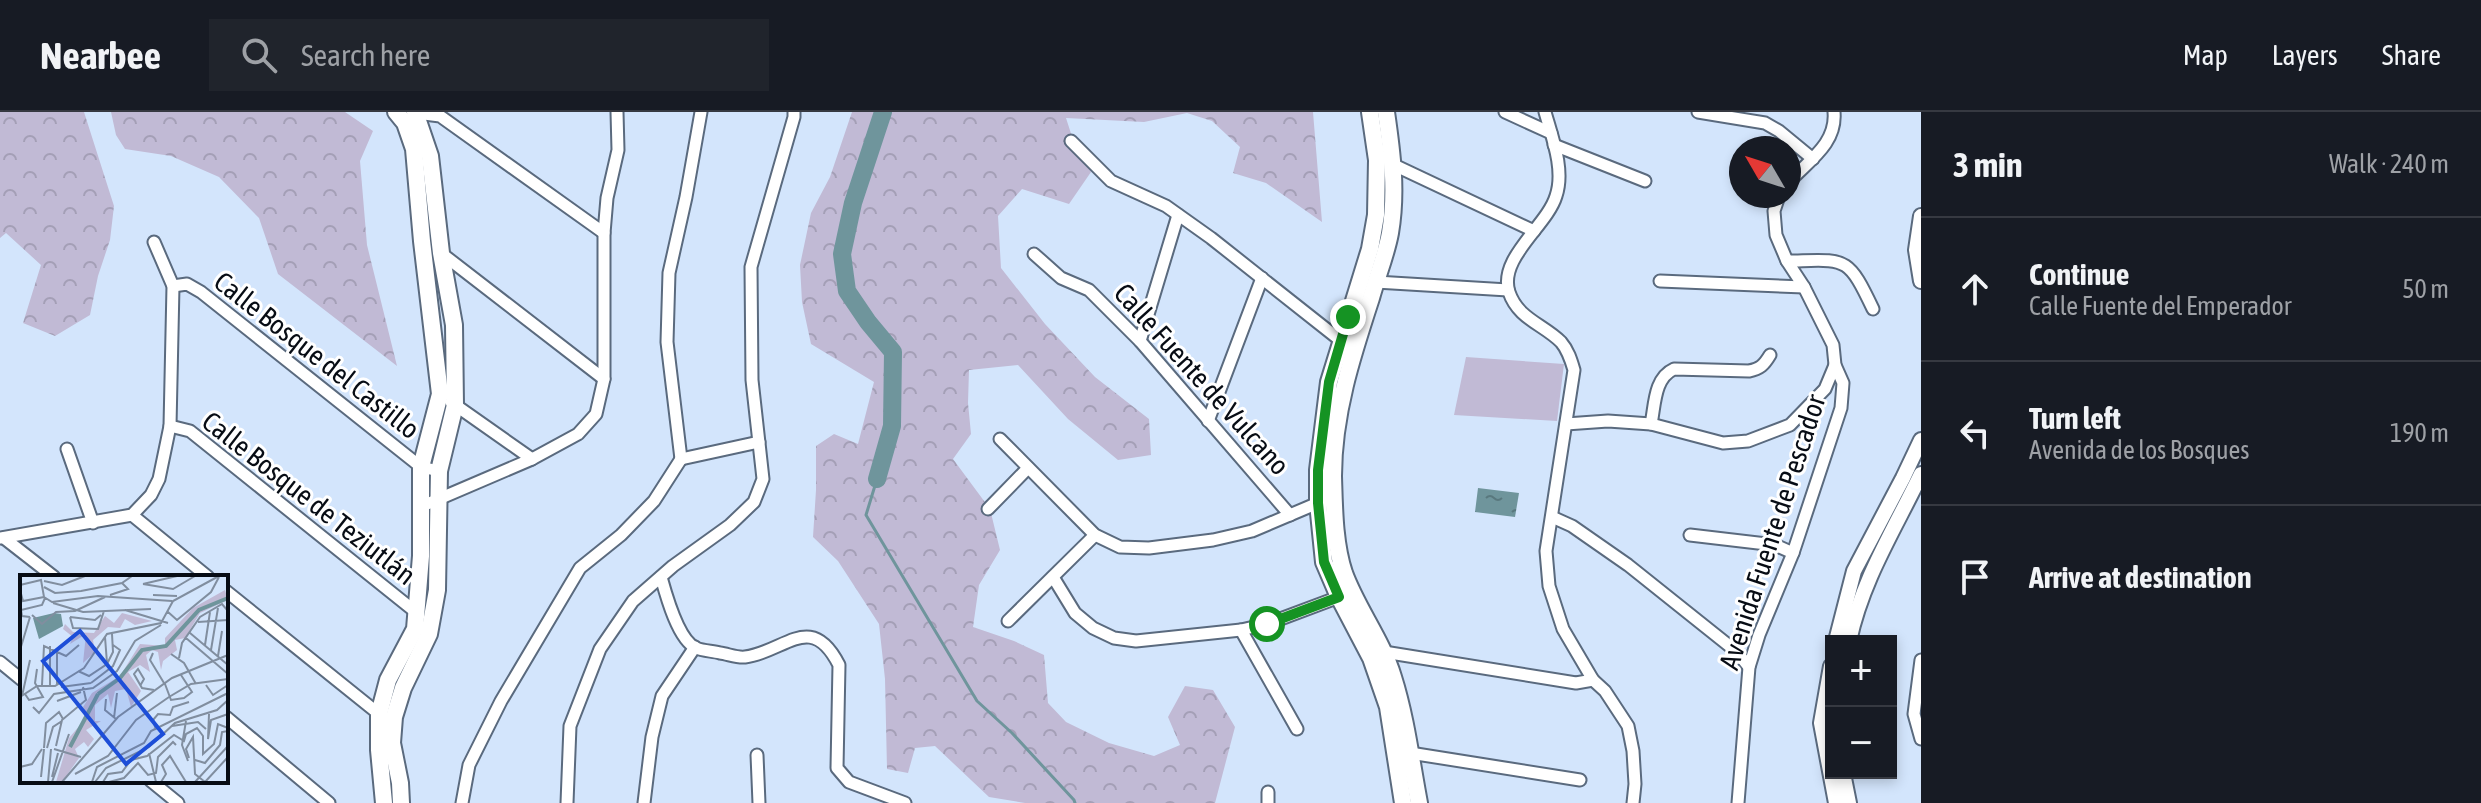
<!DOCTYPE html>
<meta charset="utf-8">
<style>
body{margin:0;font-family:"Asap Condensed",sans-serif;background:#20242c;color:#f1f3f6}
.controls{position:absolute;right:24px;bottom:24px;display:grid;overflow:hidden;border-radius:0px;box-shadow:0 4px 12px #0003}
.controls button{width:72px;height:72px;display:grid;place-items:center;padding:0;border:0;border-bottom:2px solid #363941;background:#171b24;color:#f1f3f6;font:40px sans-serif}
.compass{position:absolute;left:1729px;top:24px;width:72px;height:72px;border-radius:50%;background:#171b24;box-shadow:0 4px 12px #0003;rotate:309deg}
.stop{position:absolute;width:24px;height:24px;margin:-18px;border:6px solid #159323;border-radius:50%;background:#fff}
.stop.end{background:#159323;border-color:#fff;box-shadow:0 2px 8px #0008}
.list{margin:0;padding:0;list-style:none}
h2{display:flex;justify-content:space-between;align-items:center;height:104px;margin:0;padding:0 32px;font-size:34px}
h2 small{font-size:26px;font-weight:400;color:#9ea1a6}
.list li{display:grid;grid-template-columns:52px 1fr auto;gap:24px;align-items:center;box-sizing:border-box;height:144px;padding:0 32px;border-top:2px solid #363941}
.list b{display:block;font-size:30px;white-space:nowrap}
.list p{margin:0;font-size:26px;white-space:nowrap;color:#9ea1a6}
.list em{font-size:26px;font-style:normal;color:#9ea1a6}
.icon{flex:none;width:44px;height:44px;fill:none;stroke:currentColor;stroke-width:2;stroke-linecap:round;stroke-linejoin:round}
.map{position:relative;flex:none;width:1921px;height:691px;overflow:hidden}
header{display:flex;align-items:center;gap:48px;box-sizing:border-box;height:112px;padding:0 40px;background:#171b24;border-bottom:2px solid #363941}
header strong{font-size:38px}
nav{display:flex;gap:44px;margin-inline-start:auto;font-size:28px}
.search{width:560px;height:72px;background:#20242c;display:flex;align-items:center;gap:20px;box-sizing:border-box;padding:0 28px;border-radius:0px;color:#9ea1a6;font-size:30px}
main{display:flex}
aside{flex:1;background:#171b24}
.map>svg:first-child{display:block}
.forest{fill:url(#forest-crowns)}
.green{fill:#c1bad5}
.water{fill:url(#water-ripples)}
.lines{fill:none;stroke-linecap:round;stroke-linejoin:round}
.stream{stroke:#6f959c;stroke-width:3}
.river{stroke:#6f959c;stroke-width:18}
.minor-casing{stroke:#5a6a7e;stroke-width:15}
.tertiary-casing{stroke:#5a6a7e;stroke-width:18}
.secondary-casing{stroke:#5a6a7e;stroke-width:20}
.minor{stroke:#fff;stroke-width:11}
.tertiary{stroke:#fff;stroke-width:14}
.secondary{stroke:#fff;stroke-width:16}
.route{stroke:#159323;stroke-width:10}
.labels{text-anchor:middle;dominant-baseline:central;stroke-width:6;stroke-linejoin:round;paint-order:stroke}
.street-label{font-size:28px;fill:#070c14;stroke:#fff}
.inset-river{fill:none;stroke:#6f959c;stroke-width:4}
.inset-road{fill:none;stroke:#818e9f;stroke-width:2}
.view{fill:#1d4ed8;fill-opacity:0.15;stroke:#1d4ed8;stroke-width:4}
.inset-edge{fill:none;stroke:#070c14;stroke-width:4}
</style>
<header>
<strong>Nearbee</strong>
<div class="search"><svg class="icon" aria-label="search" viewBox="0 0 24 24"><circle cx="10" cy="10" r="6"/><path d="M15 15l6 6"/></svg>Search here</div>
<nav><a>Map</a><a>Layers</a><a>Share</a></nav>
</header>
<main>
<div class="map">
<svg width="1921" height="691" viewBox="0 0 1921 691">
<defs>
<pattern id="forest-crowns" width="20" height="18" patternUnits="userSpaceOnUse" patternTransform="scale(2)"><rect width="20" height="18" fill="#c1bad5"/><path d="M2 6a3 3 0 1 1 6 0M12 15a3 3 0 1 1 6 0" fill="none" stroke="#a49fb6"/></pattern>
<pattern id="water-ripples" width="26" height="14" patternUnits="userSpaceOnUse" patternTransform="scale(2)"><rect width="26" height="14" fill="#6f959c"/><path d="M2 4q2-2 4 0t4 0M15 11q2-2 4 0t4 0" fill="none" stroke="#59787e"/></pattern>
</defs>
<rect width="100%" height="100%" fill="#d3e5fc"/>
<g class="forest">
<polygon points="0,0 84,0 114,94 110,128 98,164 90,203 55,224 23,211 41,153 6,121 0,126"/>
<polygon points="111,0 345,0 373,19 360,49 367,133 397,254 278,162 259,106 219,65 171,44 125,37 116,23"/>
<polygon points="852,0 1313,0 1322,110 1266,71 1233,61 1240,35 1212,9 1187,1 1144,10 1066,6 1075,34 1091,60 1069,92 1022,77 998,104 1001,156 1045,212 1095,265 1149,307 1151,343 1118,348 1068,307 1018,253 969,258 968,291 971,322 953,347 990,397 1000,438 979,473 973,515 1014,529 1044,543 1048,591 1066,610 1109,631 1154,644 1180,633 1168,605 1185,574 1213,578 1235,615 1215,691 1025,691 989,685 935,634 915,636 908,661 887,657 885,567 879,512 838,449 813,425 816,378 816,334 834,322 858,332 874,270 811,232 802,190 800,153 811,101 830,65"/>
</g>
<polygon class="green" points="1466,245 1564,252 1557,309 1454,303"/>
<polygon class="water" points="1478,376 1519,381 1515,405 1475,400"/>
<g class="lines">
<polyline class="stream" points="877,367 866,403 977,589 1012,621 1074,688 1075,691"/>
<polyline class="river" points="877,367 892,314 893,240 868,210 847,179 842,142 853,91 883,0"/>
<g class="minor-casing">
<g id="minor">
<polyline points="1505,0 1551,21"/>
<path d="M1545,0C1552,25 1565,58 1556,84C1547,114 1498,146 1509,180C1518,207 1543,212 1561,230C1568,238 1571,248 1574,258L1546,439L1549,474L1563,517L1593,568L1605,579L1628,614L1633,639L1635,672L1633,691"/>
<polyline points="1698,0 1765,11 1779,19 1813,47"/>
<polyline points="416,1 440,4 604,121"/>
<polyline points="1071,29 1111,69 1166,94 1211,126 1340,228"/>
<polyline points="1554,33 1645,69"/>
<polyline points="1394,53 1534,119"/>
<path d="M1789,70C1808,49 1837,32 1834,0"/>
<polyline points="441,141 604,267"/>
<polyline points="1034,142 1061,166 1089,178 1140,229 1290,403"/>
<path d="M1787,149C1846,148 1847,142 1873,197"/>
<polyline points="1660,169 1804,175"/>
<polyline points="1376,170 1508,178"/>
<polyline points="173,174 187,172 201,180 421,355 439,359"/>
<polyline points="1140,229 1178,103"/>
<polyline points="451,290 532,347"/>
<polyline points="1208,309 1262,166"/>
<polyline points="1566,312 1608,309 1651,312 1723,331 1748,329 1790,313 1825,277 1835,253"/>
<path d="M1651,312C1655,293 1654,266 1674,257L1749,259C1760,257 1764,253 1770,243"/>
<polyline points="170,314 190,319 417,501"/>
<polyline points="1000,327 1095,423 1120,435 1149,436 1213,428 1252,419 1318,391"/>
<polyline points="67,337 93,411"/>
<polyline points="681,347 667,230 669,161 686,85 701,0"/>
<polyline points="681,347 759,330"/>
<polyline points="420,395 532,347 578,322 596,302 604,267 604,121 607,86 618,38 617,0"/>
<polyline points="988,397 1028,356"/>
<polyline points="132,403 208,465"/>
<polyline points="1552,405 1572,414 1628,453 1737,540 1749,555"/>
<polyline points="1690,423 1775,433 1793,441"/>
<polyline points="0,426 132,403 151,383 159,367 170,314 173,174 154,130"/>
<polyline points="4,426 54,465"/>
<path d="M661,465C666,483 678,528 696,536C703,539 713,539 720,541C728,542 737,546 745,545C785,540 811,498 839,553L837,656L849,670L905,691"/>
<polyline points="1053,465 1075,501 1093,516 1114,526 1136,529 1241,518 1267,512 1339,485"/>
<polyline points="226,479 379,602"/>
<polyline points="1008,509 1095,423"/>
<polyline points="1241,518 1297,617"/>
<polyline points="1379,543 1384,540 1576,571 1593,568"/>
<polyline points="1921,548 1914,602 1921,627"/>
<polyline points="0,550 22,568"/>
<polyline points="226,605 329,691"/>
<polyline points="1410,641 1580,668"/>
<polyline points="757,643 759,691"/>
<polyline points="151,669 178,691"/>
<polyline points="1268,680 1268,691"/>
<polyline points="462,691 469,653 501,589 580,456 621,423 654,389 681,347"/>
<polyline points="567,691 570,614 600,537 633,489 673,454 730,413 754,390 763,367 752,268 751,155 794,5 794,0"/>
<polyline points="644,691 652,625 662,584 695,535"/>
<polyline points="1738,691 1749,555 1759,523 1793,441 1841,296 1843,271 1835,253 1833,233 1804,175 1787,149 1776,123 1774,99 1779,84"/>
</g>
</g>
<g class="tertiary-casing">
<g id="tertiary">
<polyline points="1921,104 1916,138 1921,169"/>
<polyline points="1836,529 1854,459 1903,366 1921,328"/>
<path d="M1849,529C1862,468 1894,418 1921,362"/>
<polyline points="1831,554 1821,611 1836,691"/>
<polyline points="1843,661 1849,691"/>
</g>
</g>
<g class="secondary-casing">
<g id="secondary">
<polyline points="1370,0 1377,48 1376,103 1370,137 1329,270 1318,358 1318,391 1324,450 1339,485 1371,546 1388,595 1403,691"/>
<path d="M1386,0C1392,41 1397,80 1390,121C1386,143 1377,164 1371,186C1352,244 1333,302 1333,364C1334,395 1334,431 1344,461C1357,497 1382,528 1393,565C1406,606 1411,649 1419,691"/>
<polyline points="384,691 379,638 379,602 388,568 415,517 421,444 421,355 440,282 422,129 414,37 405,11 396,0"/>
<polyline points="401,691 400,671 392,631 394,605 403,576 429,522 437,478 439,359 455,293 454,213 441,141 430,44 415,0"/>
</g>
</g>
<use href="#minor" class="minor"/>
<use href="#tertiary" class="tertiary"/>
<use href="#secondary" class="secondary"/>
</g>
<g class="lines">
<polyline class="route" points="1267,512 1339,485 1324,450 1318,391 1318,358 1329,270 1348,205"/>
</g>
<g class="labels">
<g class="street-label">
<text transform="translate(317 243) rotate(38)">Calle Bosque del Castillo</text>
<text transform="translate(1202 267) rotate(48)">Calle Fuente de Vulcano</text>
<text transform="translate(309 386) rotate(38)">Calle Bosque de Teziutlán</text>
<text transform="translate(1772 420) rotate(-72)">Avenida Fuente de Pescador</text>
</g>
</g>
<g transform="translate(20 463)">
<rect width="208" height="208" fill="#d3e5fc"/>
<path d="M205,15L208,25L180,38L165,63L155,65L157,75L143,86L141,95L138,77L132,75L126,80L130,97L120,90L108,97L121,116L111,132L106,114L95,116L91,133L88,119L75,130V146H81L66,155L74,164L68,172L64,167L55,174L59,183L42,207H36L49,163L67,142L63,132L72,118L100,101L120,69L145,71V63L173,33ZM102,38L132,46L115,50L105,44L100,53L88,52L73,65L75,77L63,88L66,59L50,69L53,62L43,54L45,49L53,57L74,58L85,41L94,48Z" fill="#c1bad5"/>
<path d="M34,38L41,39L43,51L19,64L13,43Z" fill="#6f959c"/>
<path class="inset-river" d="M78,119L100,103L122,75L146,71L179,35L208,23M50,172L78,119"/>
<path class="inset-road" d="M24,6L42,10L65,1M123,9L153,14L175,1M123,9L157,1M0,10L21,5L24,22L32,27L78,21L152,26M24,12L35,18L61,16L102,8L112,1M0,15L3,26L24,22M90,20L108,14L102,8M133,20L157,21M33,28L63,37L131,34M105,35L148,48M148,37L157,45L191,17L199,2M12,40L22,49L36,37L55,36L85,22M10,42L2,41L1,35L22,30L25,23M50,42L53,53L78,54L84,36M50,42L75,45L81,40M178,47L208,45M170,58L208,90M85,62L87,88M166,63L208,99M185,70L190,37M0,75L10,42M191,75L198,33M133,78L130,85L144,108M151,79L164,88L176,109M198,81L202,56M159,83L162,68L180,42L202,29L208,36M58,96L69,101L87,89L93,77L92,59M71,108L93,91L100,75L93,70M37,109V75M145,109L151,125L164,123L172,117L161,100M22,110L24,71L46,81L59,70M186,110L193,120L208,110M30,111V71M120,111L124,104L118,94L114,99L122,113L134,115M41,112L71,108M5,119L9,125L23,122L15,108L17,94M2,121L10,85M0,122L17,111H35L64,93L87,59L141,48L153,26L199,1M86,124L85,135L96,144M37,126L61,117M13,132L19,138L34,119L73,113L97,96L115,66L141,50M189,139L188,164L191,145L208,139M94,143L97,118M166,146L162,170L168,186M152,151L178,147L186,154M136,155L133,145L138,139L150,140L153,132L169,127M36,171L42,145L66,125L63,112M24,173L26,148L39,137L43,144M27,173L33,152L42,146M34,174L61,182M129,178L136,207M169,183L166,174L173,162L175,199L185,207M175,185L185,188L200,170L202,157L208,156M0,192L12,189L22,174M55,199L88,181L116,145L149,122L171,109L208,104M21,202L24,174M32,202L38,178M28,207L31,174M32,207L49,159M42,207L98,142L152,103L208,80M72,207L77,192L124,168L131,156L208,118M75,207L86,193L129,172L155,148L197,135L208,125M83,207L88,199L102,197L111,185L127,181L154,160L164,166L166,159L177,153L183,161V179L194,169L198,149L208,153M89,207L104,203L118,188L128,200L136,198L138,182L153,167L156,170M141,207L146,199L142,190L150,181L166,207M175,207L208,171M185,207L208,182"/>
<path class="view" d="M60,56L143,159L106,189L23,86Z"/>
<rect width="208" height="208" class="inset-edge"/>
</g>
</svg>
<div class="controls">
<button>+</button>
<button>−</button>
</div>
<svg class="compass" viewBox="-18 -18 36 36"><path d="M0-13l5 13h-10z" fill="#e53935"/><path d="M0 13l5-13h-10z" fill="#9ea1a6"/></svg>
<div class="stop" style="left:1267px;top:512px"></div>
<div class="stop end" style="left:1348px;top:205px"></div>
</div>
<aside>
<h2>3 min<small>Walk · 240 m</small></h2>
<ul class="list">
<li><svg class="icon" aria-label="ahead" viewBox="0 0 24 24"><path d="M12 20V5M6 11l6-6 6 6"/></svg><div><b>Continue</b><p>Calle Fuente del Emperador</p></div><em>50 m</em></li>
<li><svg class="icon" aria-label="left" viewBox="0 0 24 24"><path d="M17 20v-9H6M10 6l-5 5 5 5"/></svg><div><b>Turn left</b><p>Avenida de los Bosques</p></div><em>190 m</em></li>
<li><svg class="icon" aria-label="arrive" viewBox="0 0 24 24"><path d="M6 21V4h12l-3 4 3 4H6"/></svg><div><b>Arrive at destination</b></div></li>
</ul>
</aside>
</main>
